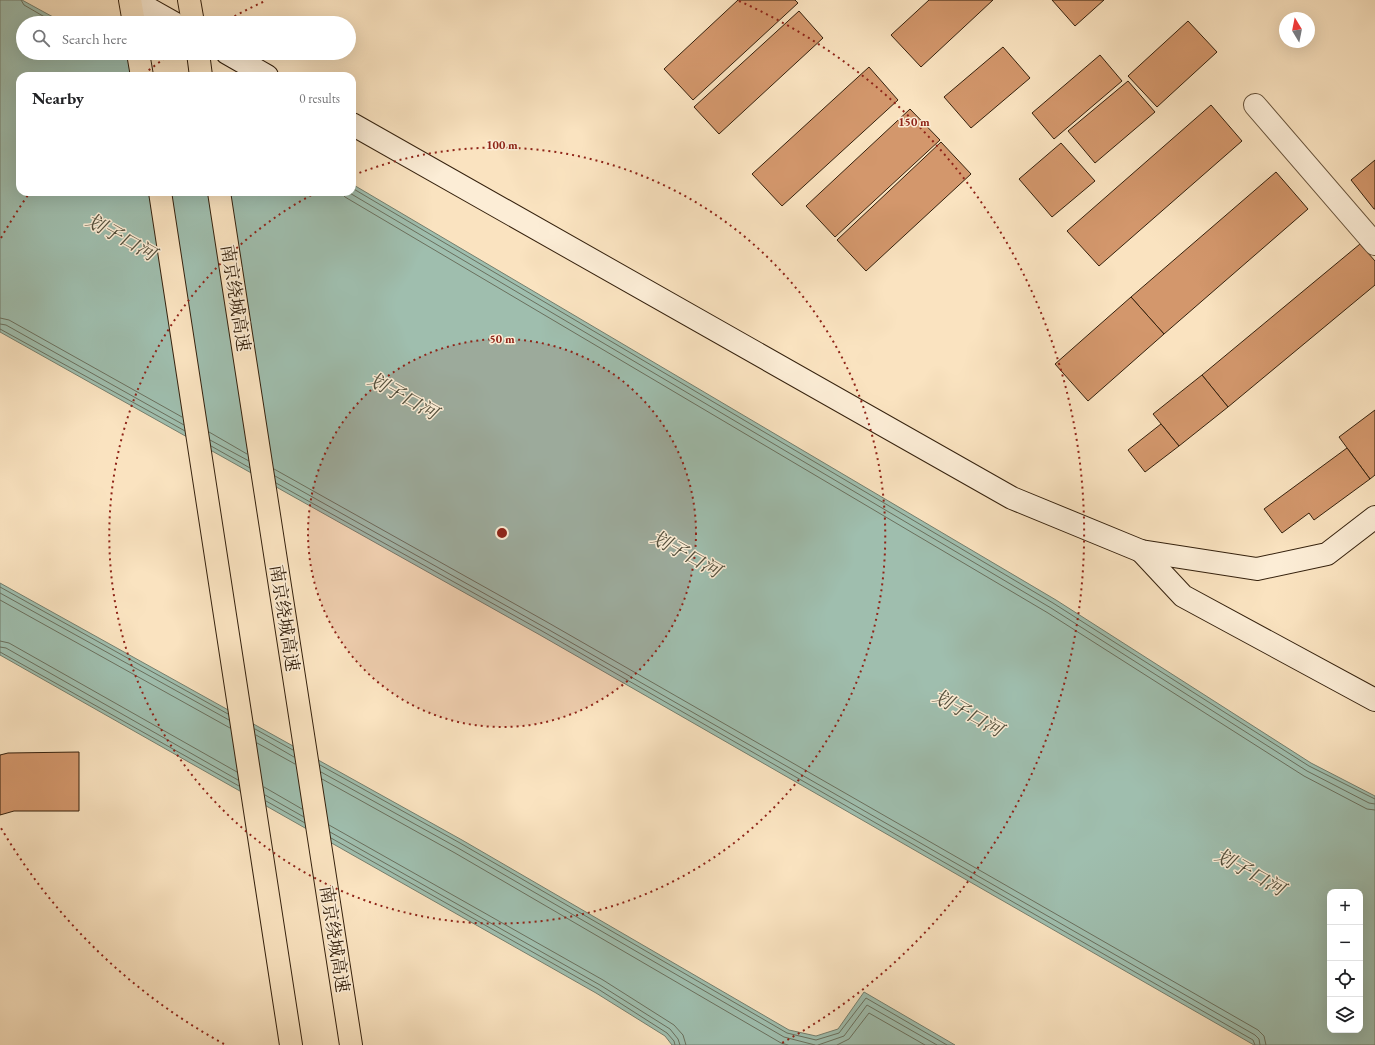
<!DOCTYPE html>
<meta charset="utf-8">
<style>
body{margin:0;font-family:"EB Garamond","Noto Serif SC",serif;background:#f2f2f2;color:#202124}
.controls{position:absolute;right:12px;bottom:12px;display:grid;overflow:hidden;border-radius:8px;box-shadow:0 4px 16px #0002}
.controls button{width:36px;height:36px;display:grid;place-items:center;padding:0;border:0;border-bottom:1px solid #e0e0e0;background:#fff;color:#202124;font:20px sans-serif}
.compass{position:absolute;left:1279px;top:12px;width:36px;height:36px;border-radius:50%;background:#fff;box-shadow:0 4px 16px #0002;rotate:350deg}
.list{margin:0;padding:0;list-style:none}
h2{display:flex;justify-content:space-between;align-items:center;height:52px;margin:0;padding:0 16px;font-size:17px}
h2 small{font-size:13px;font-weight:400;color:#757577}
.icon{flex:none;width:22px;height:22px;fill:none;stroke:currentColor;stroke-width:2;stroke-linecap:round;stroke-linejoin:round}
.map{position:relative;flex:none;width:1375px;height:1045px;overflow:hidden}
.search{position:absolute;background:#fff;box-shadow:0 4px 16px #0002;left:16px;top:16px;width:340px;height:44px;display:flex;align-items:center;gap:10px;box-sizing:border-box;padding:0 14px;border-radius:22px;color:#757577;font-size:15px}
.panel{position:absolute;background:#fff;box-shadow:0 4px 16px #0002;left:16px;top:72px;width:340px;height:124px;border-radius:12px}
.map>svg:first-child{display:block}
.water{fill:#9fbeae;stroke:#757f6e;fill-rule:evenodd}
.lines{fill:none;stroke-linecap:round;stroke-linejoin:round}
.shore{stroke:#6a705e;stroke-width:1}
.building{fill:#d3976c;stroke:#35210d}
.street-casing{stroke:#66523a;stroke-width:24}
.secondary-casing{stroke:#35210d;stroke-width:24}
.highway-casing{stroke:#35210d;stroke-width:24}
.street{stroke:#fcedd6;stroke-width:22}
.secondary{stroke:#fcedd6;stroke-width:22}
.highway{stroke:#fae3c0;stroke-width:22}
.ring{fill:none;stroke:#8f2418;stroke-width:2;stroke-dasharray:2 4}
.labels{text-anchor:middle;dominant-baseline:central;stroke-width:3;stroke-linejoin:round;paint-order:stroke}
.street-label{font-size:18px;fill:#35210d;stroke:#fcedd6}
.water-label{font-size:19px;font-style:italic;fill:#55503d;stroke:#fcedd6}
.centre{fill:#8f2418;stroke:#fcedd6;stroke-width:2}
.ring-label{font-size:12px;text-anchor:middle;font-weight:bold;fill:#8f2418;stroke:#fcedd6;stroke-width:3;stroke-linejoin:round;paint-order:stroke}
</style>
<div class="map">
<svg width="1375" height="1045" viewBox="0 0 1375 1045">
<rect width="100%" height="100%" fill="#fae3c0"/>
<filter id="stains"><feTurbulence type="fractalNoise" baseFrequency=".005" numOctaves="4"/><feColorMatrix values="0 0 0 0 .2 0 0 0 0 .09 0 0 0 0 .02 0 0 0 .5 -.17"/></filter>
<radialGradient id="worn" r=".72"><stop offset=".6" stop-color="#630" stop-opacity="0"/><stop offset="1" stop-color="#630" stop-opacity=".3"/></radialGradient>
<g class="water">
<path d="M0,0H22L64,23H23V53H118L159,76H20V192H352V184L1056,600L1311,763L1375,796V1045H1254L540,635L0,332ZM1330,892H1360V1030H1330Z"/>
<polygon points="0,583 462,840 789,1030 816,1036 838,1029 864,992 955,1045 672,1045 665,1036 596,993 0,655"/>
</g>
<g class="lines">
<g class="shore">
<polyline points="21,0 24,5 55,23"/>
<polyline points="352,188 1053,603 1309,766 1375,799"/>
<polyline points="340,192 345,197 1048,613 1304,776 1367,809 1375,810"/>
<polyline points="348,192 1051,608 1307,771 1369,803 1375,804"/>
<polyline points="0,318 9,320 182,417"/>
<polyline points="0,324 6,325 184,425"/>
<polyline points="0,329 185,431"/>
<polyline points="209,432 247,454"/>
<polyline points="210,440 249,461"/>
<polyline points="211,446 250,468"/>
<polyline points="274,469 547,622 1258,1030 1264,1036 1266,1045"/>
<polyline points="275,476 544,627 1255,1035 1259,1039 1260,1045"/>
<polyline points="276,483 542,631 1253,1040 1255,1045"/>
<polyline points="0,587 228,714"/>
<polyline points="0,593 229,720"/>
<polyline points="0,600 230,728"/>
<polyline points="0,641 9,643 237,772"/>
<polyline points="0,647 6,648 238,780"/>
<polyline points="0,652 239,786"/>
<polyline points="255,729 293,750"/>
<polyline points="256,735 294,757"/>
<polyline points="257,743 295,764"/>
<polyline points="320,765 460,843 787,1033 816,1040 839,1033 866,998 947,1045"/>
<polyline points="321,772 458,848 784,1037 815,1045"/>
<polyline points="322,779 455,853 781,1043 788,1045"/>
<polyline points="264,787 302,809"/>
<polyline points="265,795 304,817"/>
<polyline points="266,801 305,823"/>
<polyline points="329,825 603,980 674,1025 683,1035 686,1045"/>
<polyline points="330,832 600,985 670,1029 678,1039 680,1045"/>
<polyline points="331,838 598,989 667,1033 674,1041 675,1045"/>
<polyline points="818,1045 844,1036 867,1005 937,1045"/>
<polyline points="837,1045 849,1039 869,1013 925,1045"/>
</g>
</g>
<g class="building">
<polygon points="738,0 795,0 798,3 693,100 664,69"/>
<polygon points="929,0 993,0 921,67 891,35"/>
<polygon points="1052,0 1104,0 1075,26"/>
<polygon points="799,11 823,38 719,134 694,107"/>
<polygon points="1188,21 1217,52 1157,107 1128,76"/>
<polygon points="1003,47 1030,78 971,128 944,97"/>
<polygon points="1100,55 1122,81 1054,139 1032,113"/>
<polygon points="869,67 898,100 782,206 752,174"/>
<polygon points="1128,81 1155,112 1095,163 1068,131"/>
<polygon points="1211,105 1242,141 1099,266 1067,231"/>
<polygon points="910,109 940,140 835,237 806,206"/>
<polygon points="941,142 971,174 866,271 837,240"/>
<polygon points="1061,143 1095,181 1052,217 1019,179"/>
<polygon points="1375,160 1375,209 1374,209 1351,180"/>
<polygon points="1276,172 1308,209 1164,334 1131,297"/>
<polygon points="1360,244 1375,261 1375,285 1228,407 1202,375"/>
<polygon points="1131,297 1164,334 1088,401 1055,364"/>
<polygon points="1202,375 1228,407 1179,446 1153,414"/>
<polygon points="1375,410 1375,475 1370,479 1339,437"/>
<polygon points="1161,424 1179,446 1145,472 1128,450"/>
<polygon points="1347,448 1370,479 1314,520 1309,513 1282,533 1264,509"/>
<polygon points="79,752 79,811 14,811 0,815 0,755 8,753"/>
</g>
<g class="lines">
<g class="street-casing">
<polyline id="street" points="1255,105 1375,244"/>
</g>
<g class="secondary-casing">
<g id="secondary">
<polyline points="133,0 174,23"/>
<polyline points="227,53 267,76"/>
<polyline points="352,124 1012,498 1141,551 1257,569 1327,554 1375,517"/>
<polyline points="1141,551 1183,596 1375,700"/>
</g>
</g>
<g class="highway-casing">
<g id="highway">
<polyline points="130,0 134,23"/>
<polyline points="189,0 193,23"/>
<polyline points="138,53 142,76"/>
<polyline points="198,53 201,76"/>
<polyline points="160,192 291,1045"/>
<polyline points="219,192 351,1045"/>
</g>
</g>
<use href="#street" class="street"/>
<use href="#secondary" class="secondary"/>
<use href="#highway" class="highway"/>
</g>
<circle cx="502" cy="533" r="194" fill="#8f2418" fill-opacity=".12"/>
<g class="ring">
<circle cx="502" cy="533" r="194"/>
<path d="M354 175A388 388 0 1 1 317 192"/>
<path d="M224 1044A582 582 0 0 1 1 828M1 238A582 582 0 0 1 28 195M144 74A582 582 0 0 1 172 53M224 22A582 582 0 0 1 265 1M739 1A582 582 0 0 1 780 1044"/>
</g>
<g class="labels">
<g class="street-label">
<text transform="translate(236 298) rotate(81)">南京绕城高速</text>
<text transform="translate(285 618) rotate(81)">南京绕城高速</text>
<text transform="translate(335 939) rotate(81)">南京绕城高速</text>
</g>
<g class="water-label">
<text transform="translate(121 237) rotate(29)">划子口河</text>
<text transform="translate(403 396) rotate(29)">划子口河</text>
<text transform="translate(686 554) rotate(29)">划子口河</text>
<text transform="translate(968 713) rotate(29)">划子口河</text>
<text transform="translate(1250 872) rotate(29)">划子口河</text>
</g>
</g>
<circle cx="502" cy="533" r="6" class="centre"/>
<g class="ring-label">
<text x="914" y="126">150 m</text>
<text x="502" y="149">100 m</text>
<text x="502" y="343">50 m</text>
</g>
<rect width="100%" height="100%" filter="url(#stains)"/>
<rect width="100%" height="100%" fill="url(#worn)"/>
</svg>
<div class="controls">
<button>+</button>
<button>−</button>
<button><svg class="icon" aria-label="locate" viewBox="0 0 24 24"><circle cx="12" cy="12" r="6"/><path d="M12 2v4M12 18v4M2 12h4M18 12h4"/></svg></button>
<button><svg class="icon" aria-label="layers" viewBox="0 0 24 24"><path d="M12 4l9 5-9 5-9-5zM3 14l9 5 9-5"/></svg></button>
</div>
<svg class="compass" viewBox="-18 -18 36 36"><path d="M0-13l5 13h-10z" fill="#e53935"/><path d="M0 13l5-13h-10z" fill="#757577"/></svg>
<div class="search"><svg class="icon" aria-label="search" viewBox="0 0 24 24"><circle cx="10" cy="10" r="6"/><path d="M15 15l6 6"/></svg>Search here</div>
<section class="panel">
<h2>Nearby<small>0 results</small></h2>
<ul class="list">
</ul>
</section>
</div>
